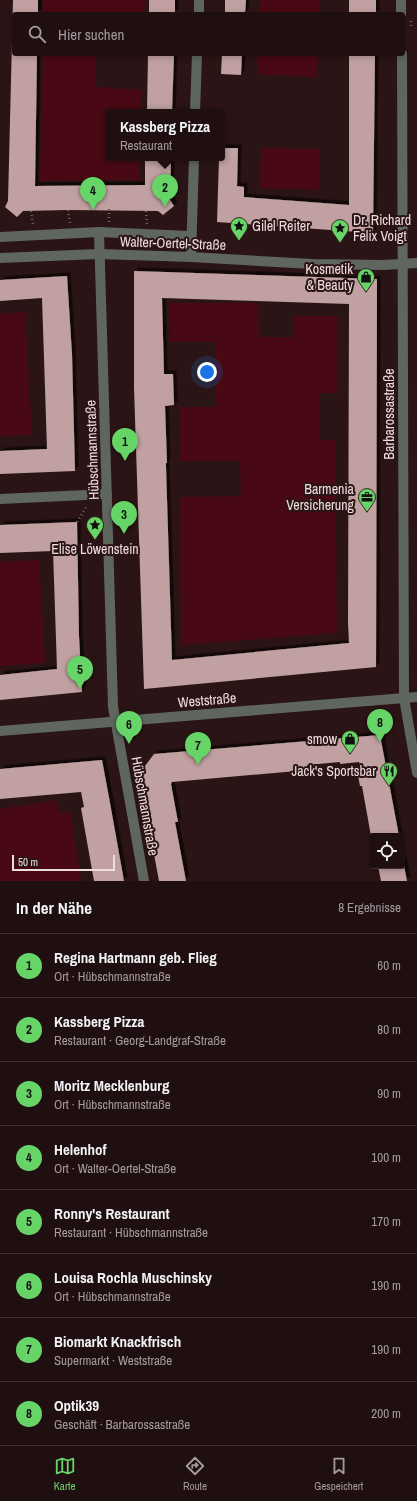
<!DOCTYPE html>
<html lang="de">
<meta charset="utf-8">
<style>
body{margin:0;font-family:"Archivo Narrow",sans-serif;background:#2d1d1e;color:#f1f3f6}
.controls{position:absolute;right:12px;bottom:12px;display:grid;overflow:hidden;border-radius:4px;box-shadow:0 2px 6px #0003}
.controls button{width:36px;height:36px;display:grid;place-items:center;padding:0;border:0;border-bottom:1px solid #3d2f30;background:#200f10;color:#f1f3f6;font:20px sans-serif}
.scale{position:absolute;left:12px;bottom:10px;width:103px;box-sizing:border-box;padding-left:4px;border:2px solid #edd;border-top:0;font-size:11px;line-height:14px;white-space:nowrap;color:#edd;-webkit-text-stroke:3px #2b1415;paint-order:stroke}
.you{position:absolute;left:207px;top:372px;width:14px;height:14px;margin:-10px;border:3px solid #fff;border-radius:50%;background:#1a73e8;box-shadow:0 0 0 6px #1a73e833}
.badge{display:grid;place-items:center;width:26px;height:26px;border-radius:50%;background:#66d467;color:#111;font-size:13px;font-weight:700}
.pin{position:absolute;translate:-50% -33px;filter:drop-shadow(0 1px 2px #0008)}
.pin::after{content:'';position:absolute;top:21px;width:14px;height:12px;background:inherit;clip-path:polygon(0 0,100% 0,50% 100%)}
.popup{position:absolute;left:105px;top:109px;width:120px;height:52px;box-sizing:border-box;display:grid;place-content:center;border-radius:4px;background:#200f10;filter:drop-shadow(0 1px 3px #0005);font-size:13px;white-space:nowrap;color:#a29c9f}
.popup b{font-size:15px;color:#f1f3f6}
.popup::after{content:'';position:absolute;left:50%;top:100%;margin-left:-8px;border:8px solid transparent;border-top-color:#200f10}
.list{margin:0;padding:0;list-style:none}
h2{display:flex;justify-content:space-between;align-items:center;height:52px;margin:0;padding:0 16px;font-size:17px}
h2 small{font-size:13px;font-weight:400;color:#a29c9f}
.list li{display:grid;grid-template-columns:26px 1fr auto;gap:12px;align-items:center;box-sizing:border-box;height:64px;padding:0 16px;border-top:1px solid #3d2f30}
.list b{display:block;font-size:15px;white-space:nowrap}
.list p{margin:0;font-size:13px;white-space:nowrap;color:#a29c9f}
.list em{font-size:13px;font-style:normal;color:#a29c9f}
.icon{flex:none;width:22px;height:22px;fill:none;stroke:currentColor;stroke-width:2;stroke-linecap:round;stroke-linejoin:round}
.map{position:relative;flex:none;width:417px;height:881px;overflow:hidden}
.search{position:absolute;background:#200f10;box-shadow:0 2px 6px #0003;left:12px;right:12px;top:12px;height:44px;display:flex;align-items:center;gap:10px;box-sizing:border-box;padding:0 14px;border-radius:4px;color:#a29c9f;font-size:15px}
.sheet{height:564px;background:#200f10}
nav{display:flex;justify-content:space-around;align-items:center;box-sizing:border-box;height:56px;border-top:1px solid #3d2f30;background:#200f10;font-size:11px;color:#a29c9f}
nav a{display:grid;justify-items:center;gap:2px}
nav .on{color:#66d467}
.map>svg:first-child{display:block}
.garden{fill:#480914}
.building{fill:#c0a0a1;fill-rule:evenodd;filter:url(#shadow)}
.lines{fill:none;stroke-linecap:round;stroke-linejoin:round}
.path{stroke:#776263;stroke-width:2.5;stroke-dasharray:1 3;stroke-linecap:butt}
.minor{stroke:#5e665d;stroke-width:10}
.labels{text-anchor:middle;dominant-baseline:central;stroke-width:4;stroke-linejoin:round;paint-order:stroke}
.poi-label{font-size:14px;fill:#edd;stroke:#2b1415;text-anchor:end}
.street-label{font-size:14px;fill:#edd;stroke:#2b1415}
</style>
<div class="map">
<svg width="417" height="881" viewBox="0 0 417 881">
<defs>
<filter id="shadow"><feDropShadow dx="3.5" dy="-3.5" stdDeviation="0" flood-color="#0009"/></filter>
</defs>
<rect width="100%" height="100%" fill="#2b1415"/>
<g class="garden">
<polygon points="44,0 145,0 144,14 44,14"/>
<polygon points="260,0 319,0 319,14 259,14"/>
<polygon points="43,54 96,54 95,87 142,90 141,112 108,112 108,158 140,158 139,180 40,181"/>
<polygon points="258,54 317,54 317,77 257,74"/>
<polygon points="261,148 320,149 319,190 260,188"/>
<polygon points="258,303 259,337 294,337 294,316 337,316 338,393 319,393 319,440 335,440 337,633 181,645 180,497 241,496 240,461 180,461 180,407 215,407 215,342 170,342 169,303"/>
<polygon points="25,312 32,435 0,436 0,314"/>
<polygon points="39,560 45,663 0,666 0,562"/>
<polygon points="56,800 58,813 70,811 81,881 0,881 0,809"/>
</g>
<g class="building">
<polygon points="13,0 38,0 38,14 14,14 14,54 37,54 35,186 145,185 145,158 171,158 170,200 174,206 163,215 158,211 68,210 23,211 17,217 5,207 8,201"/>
<rect x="149" y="0" width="26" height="14"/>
<polygon points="225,0 246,0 245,14 225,14"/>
<rect x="349" y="0" width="27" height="14"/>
<polygon points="148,54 174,54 172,112 147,112"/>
<polygon points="222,54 242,54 241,75 221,74"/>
<polygon points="349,54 375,54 373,233 217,222 219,158 222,158 222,148 238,148 237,186 244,187 244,197 349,205"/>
<path d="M134,271L377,279L376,667L144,689L134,388ZM162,298L349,304L348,623L349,643L172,660L166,467V463H167L165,406L174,405L173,374H164Z"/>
<polygon points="67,276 72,354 75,471 0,474 0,451 47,449 42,298 0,301 0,280"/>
<polygon points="77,522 79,636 82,692 0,700 0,675 57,669 53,551 0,553 0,525"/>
<polygon points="380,735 399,836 371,836 362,786 360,786 357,770 360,769 359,762 340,764 340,762 307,765 308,770 172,782 171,784 178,822 175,822 186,881 159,881 139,774 154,754"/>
<polygon points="102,760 110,803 124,881 94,881 81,808 84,807 81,792 0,799 0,769"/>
<polygon points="402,856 407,881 381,881 378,866 402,866"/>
</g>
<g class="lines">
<g class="path">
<polyline points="411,26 411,19"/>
<polyline points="109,209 109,222"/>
<polyline points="68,210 70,223"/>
<polyline points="31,211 33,224"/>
<polyline points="146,211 147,224"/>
<polyline points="77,522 87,506"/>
</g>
<g class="minor">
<polyline points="401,0 401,14"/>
<polyline points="199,14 199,0"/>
<polyline points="402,54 404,698 417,773"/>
<polyline points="195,112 197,54"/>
<polyline points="99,232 113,707 144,881"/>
<polyline points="0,237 99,232 190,236"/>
<polyline points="191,257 194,158"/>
<polyline points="0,258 99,254 191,257 312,264 383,265 417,263"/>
<polyline points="0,499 107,494"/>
<polyline points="0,731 417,697"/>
</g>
</g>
<defs>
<g id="sight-pin" transform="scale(0.9)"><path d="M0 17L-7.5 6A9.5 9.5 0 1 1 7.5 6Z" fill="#66d467" stroke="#2b1415"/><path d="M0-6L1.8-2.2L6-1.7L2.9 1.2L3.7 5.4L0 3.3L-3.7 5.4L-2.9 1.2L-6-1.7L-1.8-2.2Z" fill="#111"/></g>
<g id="shop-pin" transform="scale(0.9)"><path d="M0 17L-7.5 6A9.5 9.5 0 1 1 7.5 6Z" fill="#66d467" stroke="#2b1415"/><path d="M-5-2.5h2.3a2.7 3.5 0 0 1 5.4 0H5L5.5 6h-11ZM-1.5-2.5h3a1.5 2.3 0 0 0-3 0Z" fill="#111"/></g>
<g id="office-pin" transform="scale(0.9)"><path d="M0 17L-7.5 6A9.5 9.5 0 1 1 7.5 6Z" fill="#66d467" stroke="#2b1415"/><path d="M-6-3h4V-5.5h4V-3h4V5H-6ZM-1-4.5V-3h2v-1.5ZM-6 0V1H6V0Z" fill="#111"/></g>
<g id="restaurant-pin" transform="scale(0.9)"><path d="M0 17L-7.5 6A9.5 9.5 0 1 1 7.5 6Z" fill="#66d467" stroke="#2b1415"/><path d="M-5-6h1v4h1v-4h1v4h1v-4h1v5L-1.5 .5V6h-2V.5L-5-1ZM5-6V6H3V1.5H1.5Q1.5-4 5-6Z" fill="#111"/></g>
</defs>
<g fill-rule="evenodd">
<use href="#sight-pin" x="239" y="226"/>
<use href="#sight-pin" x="340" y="228"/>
<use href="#shop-pin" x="366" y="277"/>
<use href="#office-pin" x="367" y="497"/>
<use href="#sight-pin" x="95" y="525"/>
<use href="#shop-pin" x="350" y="739"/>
<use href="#restaurant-pin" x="389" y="771"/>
</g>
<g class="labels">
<g class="poi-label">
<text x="353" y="220" text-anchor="start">Dr. Richard<tspan x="353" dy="16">Felix Voigt</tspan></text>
<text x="252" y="226" text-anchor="start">Gilel Reiter</text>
<text x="353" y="269">Kosmetik<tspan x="353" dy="16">&amp; Beauty</tspan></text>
<text x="354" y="489">Barmenia<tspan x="354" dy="16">Versicherung</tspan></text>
<text x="95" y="549" text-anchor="middle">Elise Löwenstein</text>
<text x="337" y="739">smow</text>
<text x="376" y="771">Jack's Sportsbar</text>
</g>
<g class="street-label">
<text transform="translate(173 243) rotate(2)">Walter-Oertel-Straße</text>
<text transform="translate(389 414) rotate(-90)">Barbarossastraße</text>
<text transform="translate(92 450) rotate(-92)">Hübschmannstraße</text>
<text transform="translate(207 700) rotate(-5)">Weststraße</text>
<text transform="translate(145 806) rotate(80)">Hübschmannstraße</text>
</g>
</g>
</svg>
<div class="controls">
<button><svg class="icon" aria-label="locate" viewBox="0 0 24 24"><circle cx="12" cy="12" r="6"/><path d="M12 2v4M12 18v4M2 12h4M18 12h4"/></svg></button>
</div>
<div class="scale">50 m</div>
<div class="you"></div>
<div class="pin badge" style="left:125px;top:461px">1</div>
<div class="pin badge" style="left:165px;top:207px">2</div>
<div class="popup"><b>Kassberg Pizza</b>Restaurant</div>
<div class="pin badge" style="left:124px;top:534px">3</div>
<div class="pin badge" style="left:93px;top:210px">4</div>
<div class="pin badge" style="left:80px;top:689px">5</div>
<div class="pin badge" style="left:129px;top:744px">6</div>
<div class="pin badge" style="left:198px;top:765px">7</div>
<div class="pin badge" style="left:380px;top:742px">8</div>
<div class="search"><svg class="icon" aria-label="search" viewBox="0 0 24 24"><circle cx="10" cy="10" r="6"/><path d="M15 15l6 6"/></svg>Hier suchen</div>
</div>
<section class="sheet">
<h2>In der Nähe<small>8 Ergebnisse</small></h2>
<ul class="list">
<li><span class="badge">1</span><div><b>Regina Hartmann geb. Flieg</b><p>Ort · Hübschmannstraße</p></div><em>60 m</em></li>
<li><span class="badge">2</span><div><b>Kassberg Pizza</b><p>Restaurant · Georg-Landgraf-Straße</p></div><em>80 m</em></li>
<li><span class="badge">3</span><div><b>Moritz Mecklenburg</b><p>Ort · Hübschmannstraße</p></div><em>90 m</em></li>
<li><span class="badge">4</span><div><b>Helenhof</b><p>Ort · Walter-Oertel-Straße</p></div><em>100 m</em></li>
<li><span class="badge">5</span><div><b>Ronny's Restaurant</b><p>Restaurant · Hübschmannstraße</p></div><em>170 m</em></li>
<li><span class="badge">6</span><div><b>Louisa Rochla Muschinsky</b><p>Ort · Hübschmannstraße</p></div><em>190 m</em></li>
<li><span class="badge">7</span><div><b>Biomarkt Knackfrisch</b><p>Supermarkt · Weststraße</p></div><em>190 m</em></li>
<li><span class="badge">8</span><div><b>Optik39</b><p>Geschäft · Barbarossastraße</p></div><em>200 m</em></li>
</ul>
</section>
<nav>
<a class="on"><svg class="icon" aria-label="map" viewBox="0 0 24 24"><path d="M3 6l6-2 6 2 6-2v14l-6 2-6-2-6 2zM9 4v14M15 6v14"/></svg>Karte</a>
<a><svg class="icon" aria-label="directions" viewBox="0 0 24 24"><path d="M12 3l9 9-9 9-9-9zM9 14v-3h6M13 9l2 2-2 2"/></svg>Route</a>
<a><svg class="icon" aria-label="saved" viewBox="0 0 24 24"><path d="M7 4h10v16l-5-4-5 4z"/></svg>Gespeichert</a>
</nav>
